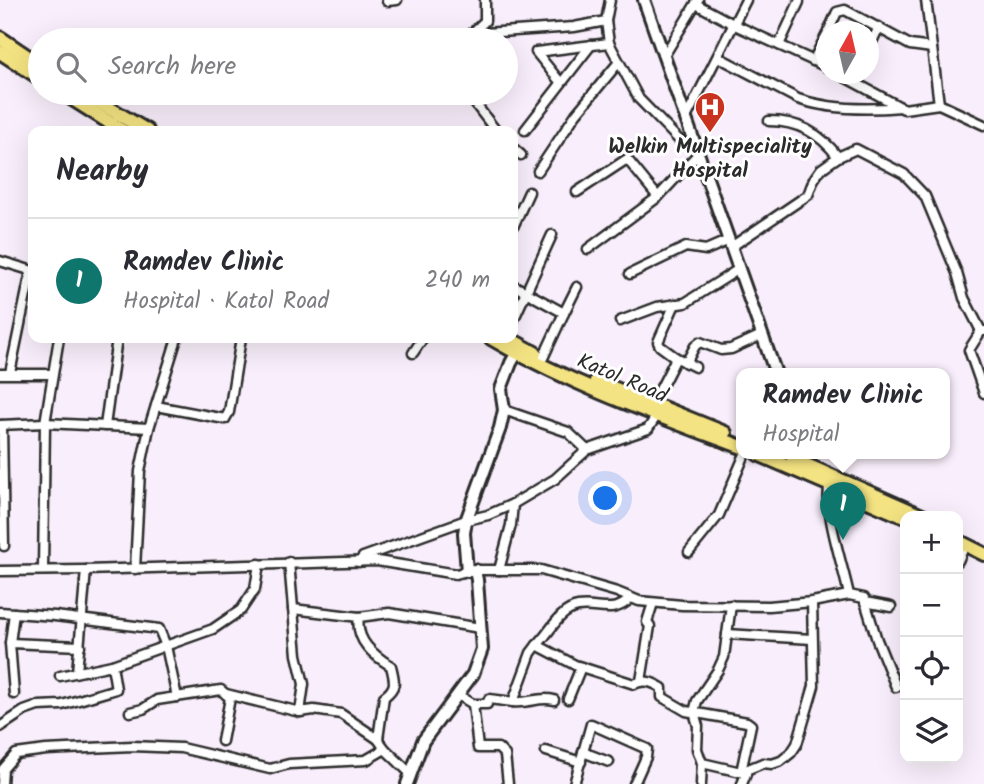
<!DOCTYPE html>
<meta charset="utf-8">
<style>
body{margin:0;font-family:Kalam,sans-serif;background:#f7f7f7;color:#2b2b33}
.controls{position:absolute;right:21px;bottom:21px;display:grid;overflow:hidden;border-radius:14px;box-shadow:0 7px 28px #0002}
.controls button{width:63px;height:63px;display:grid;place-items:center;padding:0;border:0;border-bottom:2px solid #e1e1e2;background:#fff;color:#2b2b33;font:35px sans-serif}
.compass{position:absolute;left:816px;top:21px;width:63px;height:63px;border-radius:50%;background:#fff;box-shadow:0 7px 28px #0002;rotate:8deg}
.you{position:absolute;left:606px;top:499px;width:24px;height:24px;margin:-18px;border:5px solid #fff;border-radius:50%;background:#1a73e8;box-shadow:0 0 0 10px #1a73e833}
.badge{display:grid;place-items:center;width:46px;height:46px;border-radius:50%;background:#0f766e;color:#fff;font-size:23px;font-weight:700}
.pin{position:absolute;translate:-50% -58px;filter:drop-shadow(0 2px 4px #0008)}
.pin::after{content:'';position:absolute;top:37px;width:24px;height:21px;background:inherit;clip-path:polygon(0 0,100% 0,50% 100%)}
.popup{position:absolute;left:736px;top:368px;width:214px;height:91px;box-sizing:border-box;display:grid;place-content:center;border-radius:14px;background:#fff;filter:drop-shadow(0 2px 5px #0005);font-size:23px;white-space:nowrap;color:#7c7c81}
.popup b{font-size:26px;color:#2b2b33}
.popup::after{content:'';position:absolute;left:50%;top:100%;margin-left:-14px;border:14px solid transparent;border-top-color:#fff}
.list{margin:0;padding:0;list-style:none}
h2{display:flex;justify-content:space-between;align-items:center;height:91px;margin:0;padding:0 28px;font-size:30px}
h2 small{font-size:23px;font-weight:400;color:#7c7c81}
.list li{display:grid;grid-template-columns:46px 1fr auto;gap:21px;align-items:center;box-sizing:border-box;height:126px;padding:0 28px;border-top:2px solid #e1e1e2}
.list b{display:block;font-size:26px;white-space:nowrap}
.list p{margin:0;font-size:23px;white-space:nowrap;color:#7c7c81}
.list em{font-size:23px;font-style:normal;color:#7c7c81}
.icon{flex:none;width:38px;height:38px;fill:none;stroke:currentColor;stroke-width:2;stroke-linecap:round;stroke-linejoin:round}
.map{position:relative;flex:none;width:984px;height:784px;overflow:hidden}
.search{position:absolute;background:#fff;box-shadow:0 7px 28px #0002;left:28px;top:28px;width:490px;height:77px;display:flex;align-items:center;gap:18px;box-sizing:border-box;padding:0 24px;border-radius:38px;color:#7c7c81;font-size:26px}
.panel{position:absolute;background:#fff;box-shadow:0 7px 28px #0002;left:28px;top:126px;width:490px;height:217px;border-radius:14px}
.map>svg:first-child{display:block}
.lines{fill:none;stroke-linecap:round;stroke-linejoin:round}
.minor-casing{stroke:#2b2b2b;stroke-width:13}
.tertiary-casing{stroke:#2b2b2b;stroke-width:16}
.primary-casing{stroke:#2b2b2b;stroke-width:18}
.minor{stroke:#fff;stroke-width:8}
.tertiary{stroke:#fff;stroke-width:10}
.primary{stroke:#f4e382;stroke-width:12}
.labels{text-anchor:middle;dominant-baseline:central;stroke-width:6;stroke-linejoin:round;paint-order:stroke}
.poi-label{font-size:21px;font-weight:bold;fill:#2b2b2b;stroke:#fff}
.street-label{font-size:21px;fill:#2b2b2b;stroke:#fff}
</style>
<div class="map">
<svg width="984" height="784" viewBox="0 0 984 784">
<rect width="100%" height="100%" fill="#f9eefb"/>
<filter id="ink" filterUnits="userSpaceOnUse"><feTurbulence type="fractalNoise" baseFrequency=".0143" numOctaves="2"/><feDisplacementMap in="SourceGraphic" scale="14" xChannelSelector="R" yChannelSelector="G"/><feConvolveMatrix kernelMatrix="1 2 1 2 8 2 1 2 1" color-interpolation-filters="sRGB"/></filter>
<g filter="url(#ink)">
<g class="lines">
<g class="minor-casing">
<g id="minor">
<polyline points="610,0 606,21 609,43 639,99 682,143 695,146"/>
<polyline points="926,0 939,104"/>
<polyline points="387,1 397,0"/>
<polyline points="696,4 735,25 827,67"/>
<polyline points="828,32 837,12 845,10 910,45 932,48"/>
<polyline points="470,35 485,21 485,0"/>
<polyline points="437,40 484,33 574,27 606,21"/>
<polyline points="779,45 799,2"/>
<polyline points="869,48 879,27"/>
<polyline points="664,56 698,0"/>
<path d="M718,57L798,99C831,110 866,110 901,107"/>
<polyline points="813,61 827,34"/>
<polyline points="839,74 904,109 939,104 984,125"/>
<polyline points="561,83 536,52 609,43"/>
<polyline points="467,93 496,131"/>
<polyline points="686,118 746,0"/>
<path d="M769,121C798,121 821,134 838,157"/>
<polyline points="525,130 591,45"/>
<polyline points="513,148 521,155"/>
<polyline points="538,171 576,114 619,62"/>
<polyline points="577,192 627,159 658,197 698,154"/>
<polyline points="513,227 529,192"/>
<polyline points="731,247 808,195 814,179 821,169 838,157 856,149 904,174 925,196 957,273 964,298 981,331"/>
<polyline points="588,249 658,197"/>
<polyline points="0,261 33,271"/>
<polyline points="630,274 686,247 706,250 729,240"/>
<polyline points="513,285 564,313 577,287"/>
<polyline points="513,321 552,235"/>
<polyline points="620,321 657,307 685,303 739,269"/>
<polyline points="984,331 981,331 969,350 984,393"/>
<polyline points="413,353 423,338"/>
<polyline points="675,357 695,367"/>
<polyline points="543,358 564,313"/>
<polyline points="686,363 695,346 700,342 721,350 731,349 762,335"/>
<polyline points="10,373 31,271"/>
<polyline points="0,374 52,374"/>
<polyline points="653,403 674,362 675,357 660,346 658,342 675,304"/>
<polyline points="156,406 225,419 229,412 241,338"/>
<polyline points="504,410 568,432 587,450"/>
<polyline points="0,425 45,423 149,428 177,338"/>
<polyline points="2,425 4,546"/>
<polyline points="105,426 117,338"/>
<path d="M830,482C823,510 843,565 849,595"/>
<polyline points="689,552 719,515 745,454"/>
<polyline points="958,561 965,545"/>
<polyline points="289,562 297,655 304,684 300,712"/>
<polyline points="359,562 363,557 463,521 488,515 513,504 555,479 587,450 648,429 657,415"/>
<polyline points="135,569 140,471 149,428"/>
<polyline points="43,570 45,423 59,338"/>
<polyline points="475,570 541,570 617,592 639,601 682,605 769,606 812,602 849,595 864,598 877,640 896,687"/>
<polyline points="499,570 511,525 513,504"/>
<polyline points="0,571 86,570 377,561 456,574 467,571"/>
<polyline points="865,602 891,607"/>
<polyline points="293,609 359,617"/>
<polyline points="0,612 55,616 159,629 166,646 177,697"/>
<polyline points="14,613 10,643 14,694"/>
<polyline points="727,634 812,639"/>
<polyline points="10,643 80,646"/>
<path d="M537,645C550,633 559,610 578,607C598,604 613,616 631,598"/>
<polyline points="77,672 86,570"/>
<polyline points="60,676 112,665"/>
<polyline points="641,681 650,626 647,622 653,603"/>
<polyline points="226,694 300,712 314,710 341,714 378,739"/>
<path d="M458,695L473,704H487L489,699L513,702L531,653L537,645L575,665L634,684C645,679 652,682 662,688V697L686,711L747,722L751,725L741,772L702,763"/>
<polyline points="568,699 581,667"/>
<path d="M513,702C528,704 540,696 554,700"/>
<polyline points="473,704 478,748 498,748 505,755 508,784"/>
<polyline points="130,712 143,709 157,700 221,690 230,698 222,741"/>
<polyline points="0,727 24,711 38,706 62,705 116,689 112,665 213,629 241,610 255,589 259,564"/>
<polyline points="546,751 581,762"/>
<polyline points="583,752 609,762"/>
<path d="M410,773L385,749L378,739L384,697C397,687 395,682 391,666C373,655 355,640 359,617L389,613L480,628"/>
<polyline points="2,784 3,769 16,754 46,750 132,746 181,748 270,769 289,764 366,760 385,749"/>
<polyline points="574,784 591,724 647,749 646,757 634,784"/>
<polyline points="701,784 702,763 697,749 698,726 694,712 697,701 718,670 724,657 731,605"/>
<polyline points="742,784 746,774 741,772 763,763 772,764 781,761 791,753 797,744 814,686 812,602"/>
</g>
</g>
<g class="tertiary-casing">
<g id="tertiary">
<polyline points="644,0 776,374"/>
<polyline points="407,784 423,741 473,674 482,649 477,580 475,570 467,571 464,533 466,521 500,428 504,410 501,389 511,363 520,347"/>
</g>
</g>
<g class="primary-casing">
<g id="primary">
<polyline points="0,38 40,65"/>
<polyline points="0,52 40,78"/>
<polyline points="63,93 123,131"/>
<polyline points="84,93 147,131"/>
<path d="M491,338C569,384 657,415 742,447"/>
<polyline points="508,338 535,353"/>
<polyline points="596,381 725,433"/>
<polyline points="758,454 905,517"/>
<polyline points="793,459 922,516"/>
<polyline points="958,541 984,554"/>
</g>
</g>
<use href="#minor" class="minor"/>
<use href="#tertiary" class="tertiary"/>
<use href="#primary" class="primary"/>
</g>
</g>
<defs>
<g id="hospital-pin" transform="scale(1.575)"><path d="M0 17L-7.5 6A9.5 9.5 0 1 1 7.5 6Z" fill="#c8321e" stroke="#fff"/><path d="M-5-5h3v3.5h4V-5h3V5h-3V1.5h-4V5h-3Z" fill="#fff"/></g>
</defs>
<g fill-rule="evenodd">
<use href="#hospital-pin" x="710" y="107"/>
</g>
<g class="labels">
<g class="poi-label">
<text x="710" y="147">Welkin Multispeciality<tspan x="710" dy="24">Hospital</tspan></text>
</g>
<g class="street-label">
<text transform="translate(622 379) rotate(23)">Katol Road</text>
</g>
</g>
</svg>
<div class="controls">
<button>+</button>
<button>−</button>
<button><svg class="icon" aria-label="locate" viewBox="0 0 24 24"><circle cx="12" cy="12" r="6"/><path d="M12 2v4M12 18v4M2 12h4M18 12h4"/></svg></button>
<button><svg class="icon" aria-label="layers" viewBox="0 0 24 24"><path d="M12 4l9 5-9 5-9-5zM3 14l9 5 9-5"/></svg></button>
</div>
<svg class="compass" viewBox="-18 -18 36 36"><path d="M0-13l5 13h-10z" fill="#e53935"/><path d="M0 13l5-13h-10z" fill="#7c7c81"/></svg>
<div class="you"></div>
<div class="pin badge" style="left:843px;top:540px">1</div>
<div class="popup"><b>Ramdev Clinic</b>Hospital</div>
<div class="search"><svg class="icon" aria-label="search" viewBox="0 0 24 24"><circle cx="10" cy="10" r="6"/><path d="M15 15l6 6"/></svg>Search here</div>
<section class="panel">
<h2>Nearby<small></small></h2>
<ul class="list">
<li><span class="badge">1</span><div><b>Ramdev Clinic</b><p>Hospital · Katol Road</p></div><em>240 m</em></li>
</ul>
</section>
</div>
